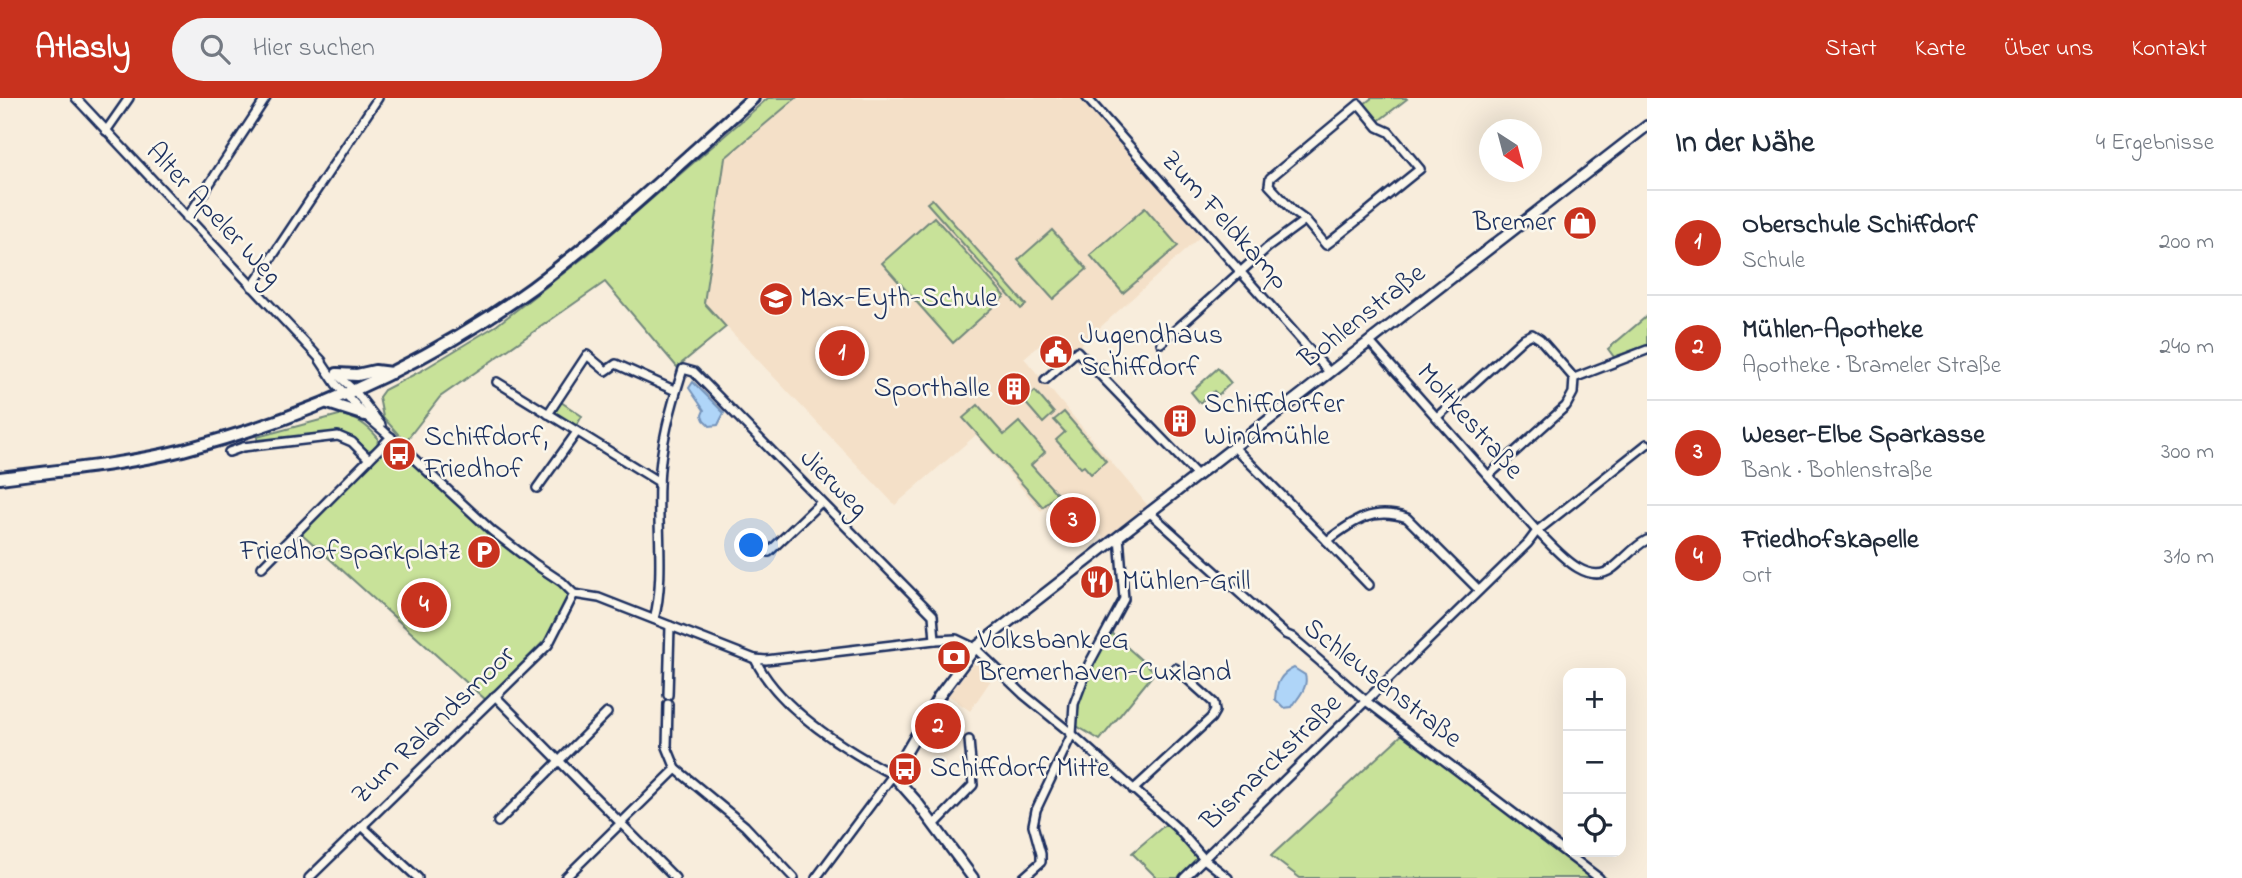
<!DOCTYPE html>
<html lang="de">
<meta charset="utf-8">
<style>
body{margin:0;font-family:"Indie Flower",sans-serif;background:#f2f2f3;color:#1f2937}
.controls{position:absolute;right:21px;bottom:21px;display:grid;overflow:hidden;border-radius:14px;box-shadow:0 7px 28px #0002}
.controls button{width:63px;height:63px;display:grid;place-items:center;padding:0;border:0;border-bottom:2px solid #e0e1e3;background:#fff;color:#1f2937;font:35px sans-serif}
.compass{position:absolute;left:1479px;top:21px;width:63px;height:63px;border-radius:50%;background:#fff;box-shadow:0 7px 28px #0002;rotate:144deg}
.you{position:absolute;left:752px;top:448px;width:24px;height:24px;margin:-18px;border:5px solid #fff;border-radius:50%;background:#1a73e8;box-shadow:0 0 0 10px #1a73e833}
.badge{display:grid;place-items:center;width:46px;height:46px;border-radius:50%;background:#c8321e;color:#fff;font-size:23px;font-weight:700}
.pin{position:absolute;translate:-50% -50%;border:4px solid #fff;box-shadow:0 2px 7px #0006}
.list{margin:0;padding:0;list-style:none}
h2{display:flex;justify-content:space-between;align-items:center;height:91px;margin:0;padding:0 28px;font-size:30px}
h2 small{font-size:23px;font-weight:400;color:#747a83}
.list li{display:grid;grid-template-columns:46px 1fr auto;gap:21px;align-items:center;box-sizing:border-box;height:105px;padding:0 28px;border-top:2px solid #e0e1e3}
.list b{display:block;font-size:26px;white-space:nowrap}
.list p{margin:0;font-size:23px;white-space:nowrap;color:#747a83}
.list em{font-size:23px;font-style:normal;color:#747a83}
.icon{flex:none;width:38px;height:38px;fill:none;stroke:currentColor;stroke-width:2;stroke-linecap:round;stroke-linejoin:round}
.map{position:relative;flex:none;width:1647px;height:780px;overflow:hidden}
header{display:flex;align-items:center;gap:42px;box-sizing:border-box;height:98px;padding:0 35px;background:#c8321e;color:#fff}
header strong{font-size:33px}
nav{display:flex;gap:38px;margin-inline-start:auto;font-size:24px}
.search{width:490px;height:63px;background:#f2f2f3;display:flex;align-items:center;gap:18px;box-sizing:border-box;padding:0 24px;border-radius:38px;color:#747a83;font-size:26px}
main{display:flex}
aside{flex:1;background:#fff}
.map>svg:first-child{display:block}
.built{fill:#f4e0c8}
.green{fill:#c8e299;stroke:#72887c;stroke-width:2}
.water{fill:#afd5f8;stroke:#7493ba;stroke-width:2}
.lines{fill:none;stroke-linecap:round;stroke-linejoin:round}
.minor-casing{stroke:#1b2f5e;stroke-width:12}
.tertiary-casing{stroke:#1b2f5e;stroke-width:14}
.secondary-casing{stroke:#1b2f5e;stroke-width:16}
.minor{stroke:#fbf7ec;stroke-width:7}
.tertiary{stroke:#fbf7ec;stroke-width:9}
.secondary{stroke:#fbf7ec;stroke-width:10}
.labels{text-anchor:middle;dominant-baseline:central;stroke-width:5;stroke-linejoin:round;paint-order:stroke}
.street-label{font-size:28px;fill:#1b2f5e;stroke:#fbf7ec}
.poi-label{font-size:28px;fill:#1b2f5e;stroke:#fbf7ec;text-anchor:start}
</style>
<header>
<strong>Atlasly</strong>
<div class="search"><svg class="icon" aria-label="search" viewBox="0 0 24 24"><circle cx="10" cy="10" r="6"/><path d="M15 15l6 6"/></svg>Hier suchen</div>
<nav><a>Start</a><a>Karte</a><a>Über uns</a><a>Kontakt</a></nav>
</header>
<main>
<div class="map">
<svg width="1647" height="780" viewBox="0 0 1647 780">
<rect width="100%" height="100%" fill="#f8eddc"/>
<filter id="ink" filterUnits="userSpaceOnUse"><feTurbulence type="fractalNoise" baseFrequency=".0143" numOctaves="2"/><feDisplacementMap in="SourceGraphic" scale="14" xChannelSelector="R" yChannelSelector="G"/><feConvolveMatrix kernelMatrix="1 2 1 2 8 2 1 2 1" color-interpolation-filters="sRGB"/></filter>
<g filter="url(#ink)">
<g class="built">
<polygon points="796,0 1082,0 1202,137 1074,253 1055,233 1024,260 1149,409 1106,443 1065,394 1041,413 976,337 895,407 704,205 725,60"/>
<polygon points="978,560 995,576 970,613 948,597"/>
</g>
<g class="green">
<polygon points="768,0 796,0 725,60 704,205 726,229 677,269 605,184 440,299 405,344 383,319 379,299 384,292 421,273 497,227 587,157"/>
<polygon points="1372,0 1406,0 1407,1 1377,24 1364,6"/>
<polygon points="932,101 1026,207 1021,211 927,105"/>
<polygon points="1145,110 1178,148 1123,195 1090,157"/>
<polygon points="934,119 1005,198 953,245 882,165"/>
<polygon points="1052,132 1087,171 1053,201 1018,162"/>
<polygon points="1647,218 1647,247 1614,259 1608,251"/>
<polygon points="1218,270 1231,285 1218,297 1214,293 1200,305 1191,294"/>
<polygon points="1035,293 1054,315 1043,325 1024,303"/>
<polygon points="561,304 582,318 575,330 554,316"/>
<polygon points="978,307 1004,337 1019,324 1045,354 1031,367 1057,396 1043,409 963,320"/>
<polygon points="1064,314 1106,363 1091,376 1084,368 1081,370 1056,342 1065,334 1054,322"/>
<path d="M339,317C356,319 367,327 378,340L377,350L367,353L356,341L339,335L258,344L257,339Z"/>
<polygon points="389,343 499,444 561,489 568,498 550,537 486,602 301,435"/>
<path d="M1110,534L1155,574L1100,642L1075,627C1079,593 1094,564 1110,534Z"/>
<polygon points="1409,630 1568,751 1568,754 1572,754 1606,780 1300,780 1271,758"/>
<polygon points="1166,726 1199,759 1178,780 1157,780 1132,755"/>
</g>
<g class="water">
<polygon points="693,284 724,315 718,327 710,328 704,322 702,317 704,312 689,290"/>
<path d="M1294,570L1305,577C1309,589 1298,599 1292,609L1284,610L1275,601C1276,586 1280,576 1294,570Z"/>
</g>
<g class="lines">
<g class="minor-casing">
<g id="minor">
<polyline points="76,0 322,263"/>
<polyline points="1087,0 1329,274"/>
<polyline points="106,33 129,0"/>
<polyline points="187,120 266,0"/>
<polyline points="252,189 378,0"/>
<path d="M1369,243L1537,433C1555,450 1586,491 1613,470C1625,461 1633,449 1647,442"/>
<path d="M1161,245L1267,150L1305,122L1326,147C1359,122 1388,96 1420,71L1389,34L1378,29L1359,6L1270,80L1269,87L1294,114L1305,122"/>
<polyline points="320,262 336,286 365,317 385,334 492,433 535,466 562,484 574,496 599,500 755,561 766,562 935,542 956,541 975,550 1023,596 1072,636 1177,730 1204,761 1228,780"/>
<polyline points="336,276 355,293 381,327"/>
<polyline points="1045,282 1077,253 1197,377"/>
<polyline points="497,284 659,384"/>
<polyline points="548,316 587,257 606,273 616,266 676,293"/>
<polyline points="1437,319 1524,240 1532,236 1540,241 1574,280"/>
<path d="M1233,348L1327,443C1354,422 1373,409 1407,420L1479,492"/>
<polyline points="229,354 243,349 338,338 352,344 369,361"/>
<polyline points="1489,377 1566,308 1573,295 1574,280 1647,252"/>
<polyline points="537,390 577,334"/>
<polyline points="1149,414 1285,536 1292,539 1366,603 1599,780"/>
<polyline points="1327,443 1369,487"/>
<polyline points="769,454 821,404"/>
<polyline points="262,469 391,339"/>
<path d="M654,521C665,483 657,427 659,387C660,348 671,309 683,271L694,274L933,517L935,542"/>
<path d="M755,561C778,610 846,652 893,677L816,780"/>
<polyline points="668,597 670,528"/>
<polyline points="495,598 675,780"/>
<polyline points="668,606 667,649 676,671 745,728 794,780"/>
<polyline points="1133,692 1211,620 1215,613 1214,605 1175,570"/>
<polyline points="498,724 607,615"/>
<polyline points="934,727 973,687 969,642"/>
<polyline points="362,728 418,780"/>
<polyline points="309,780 548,547 574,496"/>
<polyline points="565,780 676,671"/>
<polyline points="1023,780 1041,764 1041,756 1033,727 1036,712 1072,636 1074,606 1089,566 1124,501 1119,438"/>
<polyline points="1184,780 1528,445 1537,433 1647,346"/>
</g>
</g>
<g class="tertiary-casing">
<polyline id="tertiary" points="973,780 916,703 893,677 939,598 975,550 1647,28"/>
</g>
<g class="secondary-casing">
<g id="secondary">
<polyline points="337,276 357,277 375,273 391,275"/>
<polyline points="328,305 365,317"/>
<path d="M0,380C61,372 124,367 183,352C309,319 426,266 532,190C610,132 681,64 753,0"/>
</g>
</g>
<use href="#minor" class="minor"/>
<use href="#tertiary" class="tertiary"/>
<use href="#secondary" class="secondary"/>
</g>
</g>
<defs>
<g id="shop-disc" transform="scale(1.75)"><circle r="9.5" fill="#c8321e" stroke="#fbf7ec"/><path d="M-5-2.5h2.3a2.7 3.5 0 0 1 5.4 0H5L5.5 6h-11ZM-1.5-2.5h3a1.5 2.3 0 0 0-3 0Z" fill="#fff"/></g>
<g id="school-disc" transform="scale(1.75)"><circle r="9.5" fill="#c8321e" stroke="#fbf7ec"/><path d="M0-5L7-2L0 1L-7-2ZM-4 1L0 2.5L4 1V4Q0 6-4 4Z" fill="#fff"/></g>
<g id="civic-disc" transform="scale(1.75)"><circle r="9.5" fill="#c8321e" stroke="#fbf7ec"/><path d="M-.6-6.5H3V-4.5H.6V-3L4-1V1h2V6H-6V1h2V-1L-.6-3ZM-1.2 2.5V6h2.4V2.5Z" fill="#fff"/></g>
<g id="building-disc" transform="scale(1.75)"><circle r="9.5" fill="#c8321e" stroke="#fbf7ec"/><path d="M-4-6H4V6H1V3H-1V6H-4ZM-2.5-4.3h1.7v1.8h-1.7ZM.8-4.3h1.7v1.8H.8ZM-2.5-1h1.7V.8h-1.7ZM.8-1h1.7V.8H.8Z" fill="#fff"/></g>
<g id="bus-disc" transform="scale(1.75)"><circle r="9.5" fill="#c8321e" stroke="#fbf7ec"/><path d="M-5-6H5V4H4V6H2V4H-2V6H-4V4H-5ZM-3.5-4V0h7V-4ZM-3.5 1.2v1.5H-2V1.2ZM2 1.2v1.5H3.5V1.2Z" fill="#fff"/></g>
<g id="parking-disc" transform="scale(1.75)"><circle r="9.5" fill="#c8321e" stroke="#fbf7ec"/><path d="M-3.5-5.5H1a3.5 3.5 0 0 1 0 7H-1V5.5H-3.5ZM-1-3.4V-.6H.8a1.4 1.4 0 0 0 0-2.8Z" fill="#fff"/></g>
<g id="restaurant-disc" transform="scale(1.75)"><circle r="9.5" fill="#c8321e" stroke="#fbf7ec"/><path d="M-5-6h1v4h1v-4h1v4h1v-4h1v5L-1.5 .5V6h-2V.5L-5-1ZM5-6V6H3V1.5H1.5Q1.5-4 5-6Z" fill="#fff"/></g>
<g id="bank-disc" transform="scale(1.75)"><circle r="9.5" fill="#c8321e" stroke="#fbf7ec"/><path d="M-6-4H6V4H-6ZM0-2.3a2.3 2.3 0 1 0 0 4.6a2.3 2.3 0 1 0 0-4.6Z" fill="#fff"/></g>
</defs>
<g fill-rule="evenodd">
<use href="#shop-disc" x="1580" y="125"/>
<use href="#school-disc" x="776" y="201"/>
<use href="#civic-disc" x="1056" y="254"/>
<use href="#building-disc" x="1014" y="291"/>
<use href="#building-disc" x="1180" y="323"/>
<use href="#bus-disc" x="399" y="356"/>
<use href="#parking-disc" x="484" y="454"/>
<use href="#restaurant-disc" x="1097" y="484"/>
<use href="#bank-disc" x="954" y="559"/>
<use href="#bus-disc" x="905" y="671"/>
</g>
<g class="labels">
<g class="street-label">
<text transform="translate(213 117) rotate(47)">Alter Apeler Weg</text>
<text transform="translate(1224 123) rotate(48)">Zum Feldkamp</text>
<text transform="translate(1363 219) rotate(-38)">Bohlenstraße</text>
<text transform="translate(1469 324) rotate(48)">Moltkestraße</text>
<text transform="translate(833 386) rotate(45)">Jierweg</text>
<text transform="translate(1382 586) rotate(38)">Schleusenstraße</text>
<text transform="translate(434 628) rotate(-44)">Zum Ralandsmoor</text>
<text transform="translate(1272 665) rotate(-44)">Bismarckstraße</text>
</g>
<g class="poi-label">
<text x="1556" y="125" text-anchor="end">Bremer</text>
<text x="800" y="201">Max-Eyth-Schule</text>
<text x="1080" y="238">Jugendhaus<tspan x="1080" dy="32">Schiffdorf</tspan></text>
<text x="990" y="291" text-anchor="end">Sporthalle</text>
<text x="1204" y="307">Schiffdorfer<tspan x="1204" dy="32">Windmühle</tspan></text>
<text x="424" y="340">Schiffdorf,<tspan x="424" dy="32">Friedhof</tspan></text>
<text x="460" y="454" text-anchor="end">Friedhofsparkplatz</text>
<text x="1122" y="484">Mühlen-Grill</text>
<text x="978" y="543">Volksbank eG<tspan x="978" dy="32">Bremerhaven-Cuxland</tspan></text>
<text x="930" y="671">Schiffdorf Mitte</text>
</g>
</g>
</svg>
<div class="controls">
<button>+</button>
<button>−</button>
<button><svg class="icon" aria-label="locate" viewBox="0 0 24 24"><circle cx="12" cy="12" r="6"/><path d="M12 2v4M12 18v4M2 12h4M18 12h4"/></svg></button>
</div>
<svg class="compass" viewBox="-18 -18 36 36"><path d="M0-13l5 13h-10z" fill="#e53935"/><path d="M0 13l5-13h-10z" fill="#747a83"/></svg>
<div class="you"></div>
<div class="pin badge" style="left:842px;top:255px">1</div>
<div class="pin badge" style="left:938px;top:628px">2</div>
<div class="pin badge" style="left:1073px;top:422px">3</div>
<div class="pin badge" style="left:424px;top:507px">4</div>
</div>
<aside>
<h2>In der Nähe<small>4 Ergebnisse</small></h2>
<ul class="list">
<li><span class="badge">1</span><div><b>Oberschule Schiffdorf</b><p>Schule</p></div><em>200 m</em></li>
<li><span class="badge">2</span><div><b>Mühlen-Apotheke</b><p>Apotheke · Brameler Straße</p></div><em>240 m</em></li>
<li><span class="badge">3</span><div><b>Weser-Elbe Sparkasse</b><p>Bank · Bohlenstraße</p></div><em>300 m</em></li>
<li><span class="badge">4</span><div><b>Friedhofskapelle</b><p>Ort</p></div><em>310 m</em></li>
</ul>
</aside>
</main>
